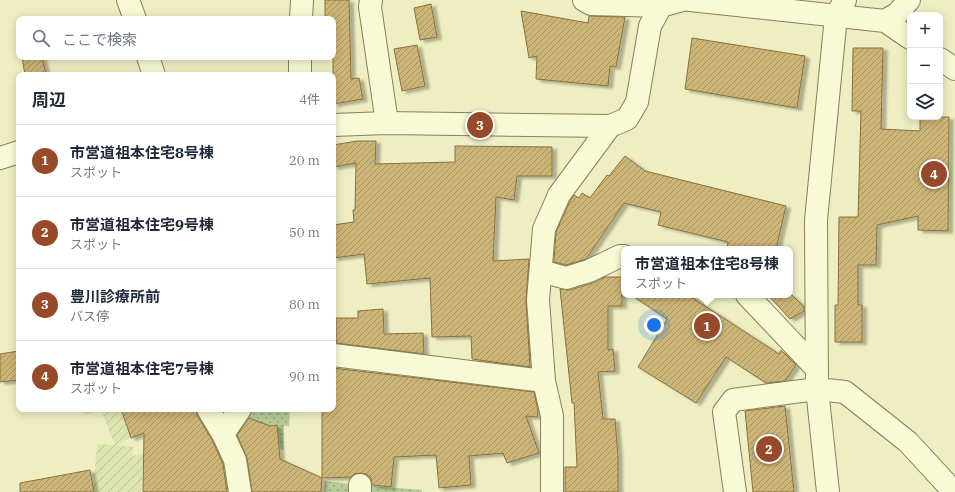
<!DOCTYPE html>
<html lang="ja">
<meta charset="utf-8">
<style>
body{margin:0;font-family:"IBM Plex Serif","Noto Sans JP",serif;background:#f6f6f7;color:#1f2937}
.controls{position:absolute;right:12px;top:12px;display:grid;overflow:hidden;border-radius:8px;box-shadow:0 2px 10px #0003}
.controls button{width:36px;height:36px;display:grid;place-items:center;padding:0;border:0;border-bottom:1px solid #e0e1e3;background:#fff;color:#1f2937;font:20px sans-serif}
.you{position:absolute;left:654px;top:325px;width:14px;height:14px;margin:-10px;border:3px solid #fff;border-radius:50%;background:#1a73e8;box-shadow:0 0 0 6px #1a73e833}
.badge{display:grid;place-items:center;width:26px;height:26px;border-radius:50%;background:#974a29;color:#fff;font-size:13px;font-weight:700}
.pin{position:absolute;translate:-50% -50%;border:2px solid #fff;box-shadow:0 1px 4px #0006}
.popup{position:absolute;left:621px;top:246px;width:172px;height:52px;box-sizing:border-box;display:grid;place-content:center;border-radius:8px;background:#fff;filter:drop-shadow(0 1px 3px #0005);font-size:13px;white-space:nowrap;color:#747a83}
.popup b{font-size:15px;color:#1f2937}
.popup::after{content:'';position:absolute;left:50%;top:100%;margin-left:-8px;border:8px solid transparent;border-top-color:#fff}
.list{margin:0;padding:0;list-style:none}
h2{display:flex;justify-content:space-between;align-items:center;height:52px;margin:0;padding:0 16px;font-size:17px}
h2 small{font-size:13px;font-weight:400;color:#747a83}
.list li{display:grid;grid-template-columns:26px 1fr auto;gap:12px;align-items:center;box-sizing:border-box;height:72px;padding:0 16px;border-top:1px solid #e0e1e3}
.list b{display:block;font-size:15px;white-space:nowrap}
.list p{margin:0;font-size:13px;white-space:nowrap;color:#747a83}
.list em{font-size:13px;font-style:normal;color:#747a83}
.icon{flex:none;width:22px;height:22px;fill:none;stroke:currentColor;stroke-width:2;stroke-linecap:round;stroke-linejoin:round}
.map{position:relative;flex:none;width:955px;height:492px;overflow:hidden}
.search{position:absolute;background:#fff;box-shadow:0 2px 10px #0003;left:16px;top:16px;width:320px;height:44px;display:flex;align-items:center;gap:10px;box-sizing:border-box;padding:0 14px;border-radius:8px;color:#747a83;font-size:15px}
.panel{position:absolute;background:#fff;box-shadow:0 2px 10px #0003;left:16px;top:72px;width:320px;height:340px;border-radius:8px}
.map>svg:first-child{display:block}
.farmland{fill:url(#farmland-furrows)}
.grass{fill:url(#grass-dots)}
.building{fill:url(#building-hatch);stroke:#87723f;filter:url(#shadow)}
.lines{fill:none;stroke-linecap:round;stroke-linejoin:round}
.minor-casing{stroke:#888159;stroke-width:24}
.minor{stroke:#f8f9d5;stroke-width:22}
</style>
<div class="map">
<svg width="955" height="492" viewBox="0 0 955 492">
<defs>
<pattern id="farmland-furrows" width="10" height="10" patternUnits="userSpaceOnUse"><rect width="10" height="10" fill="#dce4af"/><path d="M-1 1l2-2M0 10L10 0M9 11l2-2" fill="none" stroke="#bec496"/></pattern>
<pattern id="grass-dots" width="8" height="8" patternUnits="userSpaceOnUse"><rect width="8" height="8" fill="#b5cc96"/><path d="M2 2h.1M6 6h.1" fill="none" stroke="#94a67a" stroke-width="1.8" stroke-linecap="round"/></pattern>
<pattern id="building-hatch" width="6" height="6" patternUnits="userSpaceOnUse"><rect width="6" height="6" fill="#cdb577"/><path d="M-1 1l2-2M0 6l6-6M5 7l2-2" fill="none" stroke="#a79461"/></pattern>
<filter id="shadow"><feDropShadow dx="4.5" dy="2.5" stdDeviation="1" flood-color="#0004"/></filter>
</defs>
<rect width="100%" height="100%" fill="#eeeec2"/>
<polygon class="farmland" points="79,409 121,409 131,438 116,445 133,447 132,456 144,453 141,492 93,492 97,444 115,445 101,410 85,415"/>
<g class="grass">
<polygon points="246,409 290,409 289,426 284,426 284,450 279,448 277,425 256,427 258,421 242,415"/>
<polygon points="325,481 360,485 422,490 422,492 324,492"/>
</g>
<g class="building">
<polygon points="325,0 349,0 351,79 359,78 363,99 333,104 333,19 325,19"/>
<polygon points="431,4 437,37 420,40 414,8"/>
<polygon points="521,11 588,23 589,16 625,17 616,67 610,66 608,86 536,79 537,56 529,58"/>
<polygon points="692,38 805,56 797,108 685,89"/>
<polygon points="417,45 425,86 402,91 394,49"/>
<polygon points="853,48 883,48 881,129 920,131 920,117 949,117 948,231 918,230 918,216 877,225 876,265 858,265 858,305 862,305 862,342 835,342 835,305 838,305 839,217 858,217 861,111 852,111"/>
<polygon points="22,57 42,57 46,75 25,75"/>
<polygon points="357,141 376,141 375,164 455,162 455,146 552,147 552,176 517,176 514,200 496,197 493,261 529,259 526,301 530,367 472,359 471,336 432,337 430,278 367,284 364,254 333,258 333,225 354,222 353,210 355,210 356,163 333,167 333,145"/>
<polygon points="625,156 645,171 786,206 776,249 727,249 728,242 658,225 661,212 624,203 586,259 566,265 554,262 556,232 570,201 574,195 579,198 582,193 590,198 607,175 609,176"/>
<polygon points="605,277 622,277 622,306 608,306 608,350 613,349 615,371 598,372 603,419 615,419 618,456 618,492 565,492 565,467 577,467 574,403 572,403 560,289 570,290 593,283"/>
<polygon points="631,295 688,295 779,354 781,350 796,365 785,381 766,383 726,357 696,403 638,367 667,319"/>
<polygon points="768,295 792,295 804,307 804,311 790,319"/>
<polygon points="383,309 384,334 423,333 424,354 336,343 336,318 358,318 358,311"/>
<polygon points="19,351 19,380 0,382 0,354"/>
<polygon points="333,368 534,392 538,411 537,417 526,416 539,453 507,463 503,453 469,456 471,485 439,488 436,455 394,457 391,487 372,485 371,478 366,474 360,473 354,474 351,477 322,478 322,409 333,409"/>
<polygon points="785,406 794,492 753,492 745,411"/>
<polygon points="121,409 196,409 197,415 212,440 223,464 227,492 143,492 144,433 131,438"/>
<polygon points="249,418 270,426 277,425 280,459 322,478 321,492 252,492 247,458 237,435"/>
<polygon points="90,470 94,492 20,492 20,483"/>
</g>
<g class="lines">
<g class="minor-casing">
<g id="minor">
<polyline points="128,0 135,19"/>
<polyline points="371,0 370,7 387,123"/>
<polyline points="584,0 591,4 661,6"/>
<polyline points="690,0 885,21 910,38"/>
<polyline points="301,19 302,0"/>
<polyline points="885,21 898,13 909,0"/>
<polyline points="148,57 154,75"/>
<polyline points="940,59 955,69"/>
<polyline points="300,75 300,57"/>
<polyline points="333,125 387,123 610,126 627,119 637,102 650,26 661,6 683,0"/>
<polyline points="0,158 19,152"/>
<polyline points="541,271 566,278 589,271 620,256 624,256"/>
<polyline points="747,295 817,369"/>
<polyline points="333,355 544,381"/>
<polyline points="208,409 223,434 235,460 240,492"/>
<polyline points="223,434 240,409"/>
<polyline points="360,485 360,492"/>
<polyline points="552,492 552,416 544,381 538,300 544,229 559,195 610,126"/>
<polyline points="735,492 724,412 733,400 817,389 845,392 908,442 954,492"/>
<polyline points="828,492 817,389 816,220 836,16 845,0"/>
</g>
</g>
<use href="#minor" class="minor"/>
</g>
</svg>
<div class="controls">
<button>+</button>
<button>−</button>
<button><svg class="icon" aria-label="layers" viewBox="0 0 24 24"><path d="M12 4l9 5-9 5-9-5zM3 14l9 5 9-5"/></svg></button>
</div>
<div class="you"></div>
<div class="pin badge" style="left:707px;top:326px">1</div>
<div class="popup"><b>市営道祖本住宅8号棟</b>スポット</div>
<div class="pin badge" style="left:769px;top:449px">2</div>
<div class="pin badge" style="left:480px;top:125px">3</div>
<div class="pin badge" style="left:934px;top:174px">4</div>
<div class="search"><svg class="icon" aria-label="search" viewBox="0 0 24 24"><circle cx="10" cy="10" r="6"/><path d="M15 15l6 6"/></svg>ここで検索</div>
<section class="panel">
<h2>周辺<small>4件</small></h2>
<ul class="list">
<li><span class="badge">1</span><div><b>市営道祖本住宅8号棟</b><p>スポット</p></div><em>20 m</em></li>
<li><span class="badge">2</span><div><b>市営道祖本住宅9号棟</b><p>スポット</p></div><em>50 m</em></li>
<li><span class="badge">3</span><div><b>豊川診療所前</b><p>バス停</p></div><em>80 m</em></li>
<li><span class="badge">4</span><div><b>市営道祖本住宅7号棟</b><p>スポット</p></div><em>90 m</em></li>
</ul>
</section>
</div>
